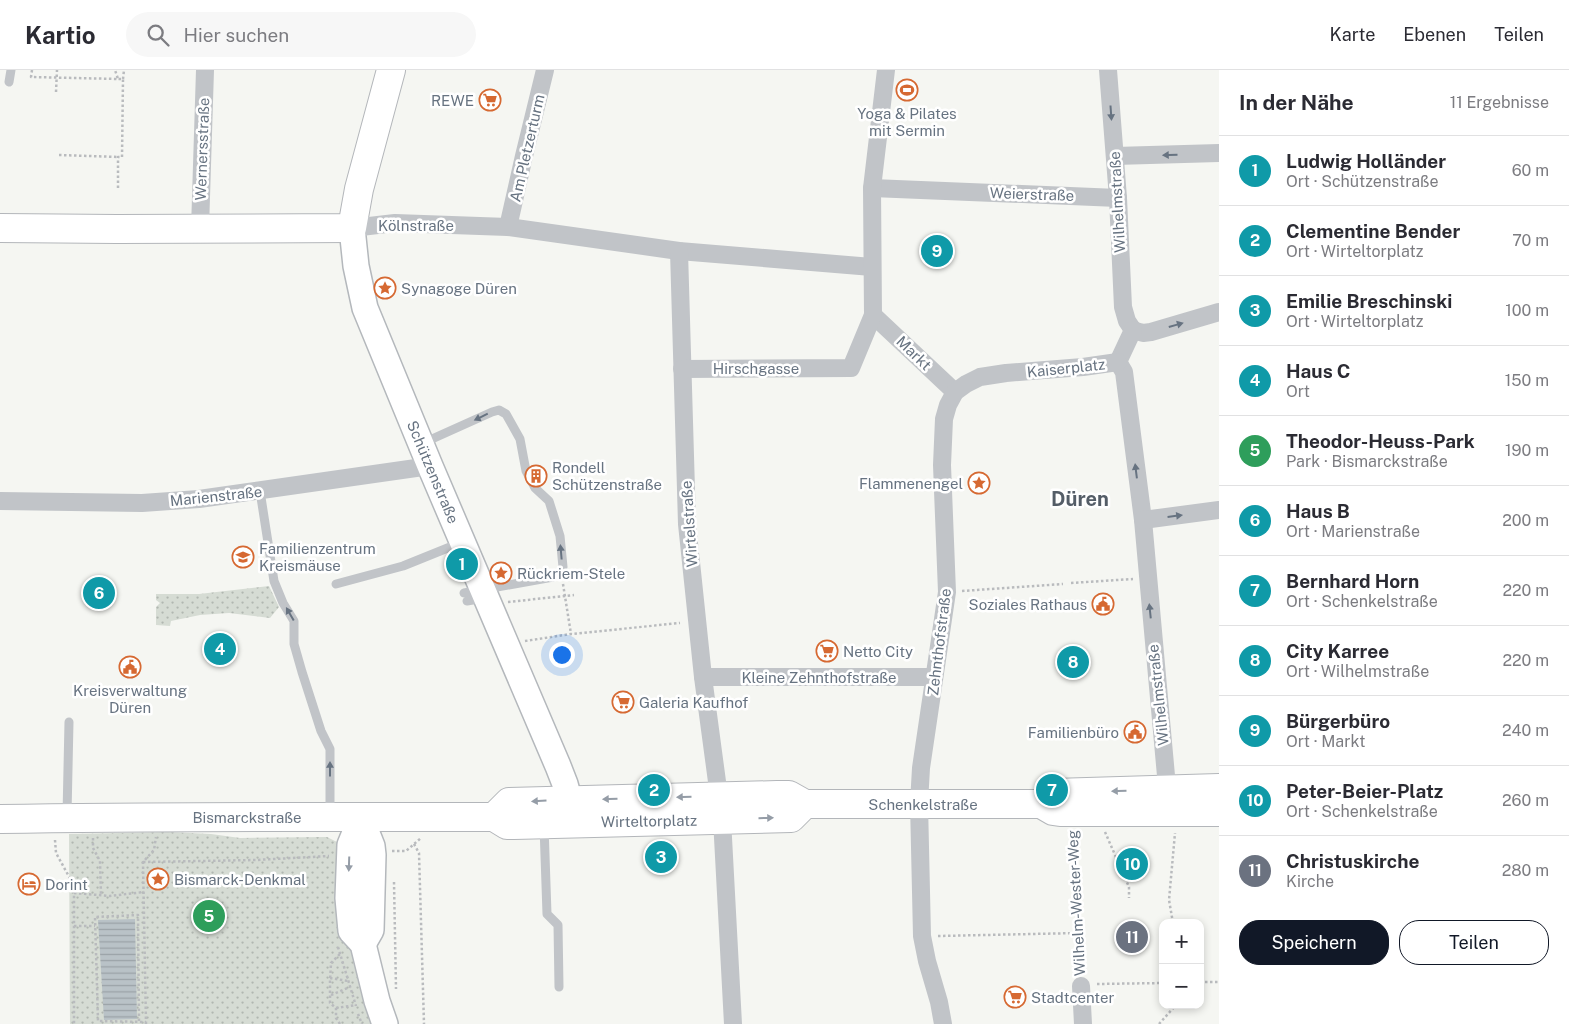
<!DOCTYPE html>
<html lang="de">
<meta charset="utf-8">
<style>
body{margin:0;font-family:"Public Sans",sans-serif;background:#f7f7f7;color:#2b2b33}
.controls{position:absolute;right:15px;bottom:15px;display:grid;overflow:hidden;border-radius:10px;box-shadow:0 2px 8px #0003}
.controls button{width:45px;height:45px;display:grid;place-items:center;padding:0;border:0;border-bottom:1px solid #e1e1e2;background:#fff;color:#2b2b33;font:25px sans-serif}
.you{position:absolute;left:561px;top:584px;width:18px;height:18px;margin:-12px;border:4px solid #fff;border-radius:50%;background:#1a73e8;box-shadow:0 0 0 8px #1a73e833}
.badge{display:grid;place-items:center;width:32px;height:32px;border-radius:50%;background:#111827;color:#fff;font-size:16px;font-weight:700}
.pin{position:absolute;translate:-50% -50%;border:2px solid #fff;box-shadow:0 1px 5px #0006}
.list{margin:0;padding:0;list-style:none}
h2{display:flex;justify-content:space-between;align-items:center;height:65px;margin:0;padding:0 20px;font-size:21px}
h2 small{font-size:16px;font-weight:400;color:#7c7c81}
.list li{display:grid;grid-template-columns:32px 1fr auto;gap:15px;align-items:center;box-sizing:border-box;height:70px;padding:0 20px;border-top:1px solid #e1e1e2}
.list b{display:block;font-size:19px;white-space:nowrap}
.list p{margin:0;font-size:16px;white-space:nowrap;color:#7c7c81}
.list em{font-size:16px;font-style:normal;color:#7c7c81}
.actions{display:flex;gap:10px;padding:15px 20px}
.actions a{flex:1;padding:11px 0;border:1px solid #111827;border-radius:20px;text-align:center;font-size:18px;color:#111827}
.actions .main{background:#111827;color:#fff}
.icon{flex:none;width:28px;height:28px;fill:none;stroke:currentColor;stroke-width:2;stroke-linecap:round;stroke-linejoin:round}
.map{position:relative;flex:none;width:1219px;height:954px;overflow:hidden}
header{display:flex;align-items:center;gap:30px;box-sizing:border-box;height:70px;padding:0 25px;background:#fff;border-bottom:1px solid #e1e1e2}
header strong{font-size:24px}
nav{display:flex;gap:28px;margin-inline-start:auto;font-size:18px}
.search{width:350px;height:45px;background:#f7f7f7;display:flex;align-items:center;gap:12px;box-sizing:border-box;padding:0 18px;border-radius:28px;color:#7c7c81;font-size:19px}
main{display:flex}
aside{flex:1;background:#fff}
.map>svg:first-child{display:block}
.green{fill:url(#green-dots)}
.water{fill:url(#water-rules)}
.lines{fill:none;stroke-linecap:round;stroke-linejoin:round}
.secondary-casing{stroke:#b4b8bc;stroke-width:28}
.primary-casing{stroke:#b3b6ba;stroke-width:30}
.path{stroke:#b9bbbe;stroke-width:2.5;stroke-dasharray:2.5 2.5;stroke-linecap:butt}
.lane{stroke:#c1c4c8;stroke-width:9}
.street{stroke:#c1c4c8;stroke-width:18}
.secondary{stroke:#fff;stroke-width:25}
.primary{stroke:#fff;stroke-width:28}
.oneway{fill:#677381}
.oneway2{fill:#959da7}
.labels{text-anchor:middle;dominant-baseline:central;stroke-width:5;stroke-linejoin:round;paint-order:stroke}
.poi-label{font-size:15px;fill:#677381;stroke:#fff;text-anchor:start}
.street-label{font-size:15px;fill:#677381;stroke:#fff}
.district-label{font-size:20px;font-weight:bold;fill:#545d67;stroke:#fff}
</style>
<header>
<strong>Kartio</strong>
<div class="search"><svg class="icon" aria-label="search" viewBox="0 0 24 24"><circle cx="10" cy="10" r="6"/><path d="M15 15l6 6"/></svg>Hier suchen</div>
<nav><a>Karte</a><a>Ebenen</a><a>Teilen</a></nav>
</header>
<main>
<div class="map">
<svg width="1219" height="954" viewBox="0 0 1219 954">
<defs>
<pattern id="green-dots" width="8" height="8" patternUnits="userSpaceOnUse" patternTransform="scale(1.25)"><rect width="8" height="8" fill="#d6dcd4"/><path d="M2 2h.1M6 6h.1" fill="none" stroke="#b1b7b1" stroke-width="1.8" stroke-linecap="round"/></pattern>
<pattern id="water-rules" width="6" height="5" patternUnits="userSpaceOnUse" patternTransform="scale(1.25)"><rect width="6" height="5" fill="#b9c2c7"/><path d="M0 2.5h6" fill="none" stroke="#9aa2a7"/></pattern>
</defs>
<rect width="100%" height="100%" fill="#f5f6f2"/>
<g class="green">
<polygon points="269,516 279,537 270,548 229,543 200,545 171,551 170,556 156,555 156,537 160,533 156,530 156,524 199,524"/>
<polygon points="168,762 211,764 240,768 327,767 339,773 376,954 70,954 69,764"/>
</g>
<polygon class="water" points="135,849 137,949 104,950 98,850"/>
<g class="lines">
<g class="secondary-casing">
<g id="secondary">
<polyline points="352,158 356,196 365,238 430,396 558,696 565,714 575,750"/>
<polyline points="361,748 350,775 348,828 351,861 363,874 377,931 385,954"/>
<polyline points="361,748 372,776 373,785 371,860 363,874"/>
</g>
</g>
<g class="primary-casing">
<g id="primary">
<polyline points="0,158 117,159 352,158 359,119 391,0"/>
<polyline points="1041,734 1054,723 1219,718"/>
<polyline points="494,747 509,732 777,725 789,725 805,734 1041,734 1053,741 1060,742 1219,742"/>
<path d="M0,749C165,746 329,747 494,747L507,755H514L791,748L805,734"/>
</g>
</g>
<g class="path">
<polyline points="32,0 31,7 118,9 115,0"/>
<polyline points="123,9 124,0"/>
<polyline points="56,22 57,0"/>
<polyline points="59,85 118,87"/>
<polyline points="118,118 118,87 122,87 123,9 118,9"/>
<polyline points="1071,513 1133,509"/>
<polyline points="563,514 571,564"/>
<polyline points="962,521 1063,514"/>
<polyline points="508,532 574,525"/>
<polyline points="525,571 571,564 680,553"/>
<polyline points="1105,762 1129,817 1129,828"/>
<polyline points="1073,763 1080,900"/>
<polyline points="93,768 93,778 100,791 101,825"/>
<polyline points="55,770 56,783 72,812 74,823 74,954"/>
<polyline points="414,774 419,783 424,954"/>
<polyline points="392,781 406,781 421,768"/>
<polyline points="143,792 256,790 329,786"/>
<polyline points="394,812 396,919"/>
<polyline points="74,823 110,826 144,822"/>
<polyline points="1173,853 1169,830 1175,763"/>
<polyline points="74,856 95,856"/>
<polyline points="938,866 1079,863"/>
<polyline points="338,877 356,936"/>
<polyline points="330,908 348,911"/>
<polyline points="1200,912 1219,912"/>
<polyline points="1097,914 1163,913"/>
<polyline points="331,925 350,917"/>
<polyline points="336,938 356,935"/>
<polyline points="358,944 362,954"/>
<polyline points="139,951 138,845 95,847 98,951 146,952"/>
<polyline points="146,954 143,792 154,780 156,767"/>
<polyline points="340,954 336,948 336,938 330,933 330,911 331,893 340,884"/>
<polyline points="1159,954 1176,935"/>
</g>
<g class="lane">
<polyline points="9,12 11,0"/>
<polyline points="423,373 492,342 499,340 506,344 520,369 526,401 535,418 549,431 560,466 563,497 561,502 553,507 464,523"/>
<polyline points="260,421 274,511 283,533 294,551 294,574 302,602 321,661 330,679 330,745"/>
<polyline points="336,514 403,496 460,473"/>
<polyline points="467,531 484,528"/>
<polyline points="67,745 69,652"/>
<polyline points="544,756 547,844 558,855 559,917"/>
</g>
<g class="street">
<polyline points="1108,0 1118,128 1123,237 1127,251 1133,260"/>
<polyline points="1115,86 1219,83"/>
<polyline points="872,118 1118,128"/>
<polyline points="508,157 524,86 545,0"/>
<polyline points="352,158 395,153 508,157 679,181 872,197"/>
<polyline points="200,159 205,0"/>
<polyline points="679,181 687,454 703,607 722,749 733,954"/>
<polyline points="873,245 955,322"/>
<polyline points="1133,260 1143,263 1151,262 1219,242"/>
<polyline points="1118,292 1124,302 1143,450 1168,728"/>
<polyline points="1118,292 1133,260"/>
<polyline points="682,299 851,298 873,245 872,118 886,0"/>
<polyline points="0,431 142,433 199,429 430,396"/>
<polyline points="1143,450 1219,440"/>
<polyline points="703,607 934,607"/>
<polyline points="1081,916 1083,954"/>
<polyline points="943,954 939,932 927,891 922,866 919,733 921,698 947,522 942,395 944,349 948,335 955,322 966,314 980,307 1006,303 1083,297 1118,292"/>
</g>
<use href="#secondary" class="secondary"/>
<use href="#primary" class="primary"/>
</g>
<defs><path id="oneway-solid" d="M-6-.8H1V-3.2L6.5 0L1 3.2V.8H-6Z" transform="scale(1.25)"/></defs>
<g class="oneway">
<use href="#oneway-solid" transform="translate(1111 43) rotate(86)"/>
<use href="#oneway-solid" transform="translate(1170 85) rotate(178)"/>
<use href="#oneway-solid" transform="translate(1176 255) rotate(-16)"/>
<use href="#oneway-solid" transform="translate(481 347) rotate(154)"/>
<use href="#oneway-solid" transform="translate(1136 401) rotate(-97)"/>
<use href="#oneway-solid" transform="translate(1175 446) rotate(-7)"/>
<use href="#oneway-solid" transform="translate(561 482) rotate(-95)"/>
<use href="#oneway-solid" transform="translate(1150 541) rotate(-96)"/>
<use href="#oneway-solid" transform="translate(290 544) rotate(-120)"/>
<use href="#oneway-solid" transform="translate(330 699) rotate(-90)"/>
</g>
<g class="oneway2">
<use href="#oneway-solid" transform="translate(1119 721) rotate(178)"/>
<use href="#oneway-solid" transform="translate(684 727) rotate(178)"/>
<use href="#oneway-solid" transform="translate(610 729) rotate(178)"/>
<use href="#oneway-solid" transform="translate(539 731) rotate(177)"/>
<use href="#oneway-solid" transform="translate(766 748) rotate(-1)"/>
<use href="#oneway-solid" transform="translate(349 794) rotate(92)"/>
</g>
<defs>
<g id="stadium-ring" transform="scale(1.125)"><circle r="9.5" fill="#fff" stroke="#d66932" stroke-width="1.5"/><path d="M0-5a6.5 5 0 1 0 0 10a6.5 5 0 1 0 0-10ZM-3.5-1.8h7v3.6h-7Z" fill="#d66932"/></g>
<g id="supermarket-ring" transform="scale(1.125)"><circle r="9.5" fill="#fff" stroke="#d66932" stroke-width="1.5"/><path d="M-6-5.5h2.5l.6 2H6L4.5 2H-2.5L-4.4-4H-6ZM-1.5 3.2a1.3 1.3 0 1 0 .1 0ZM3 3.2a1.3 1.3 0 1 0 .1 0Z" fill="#d66932"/></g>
<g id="sight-ring" transform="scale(1.125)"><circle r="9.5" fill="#fff" stroke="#d66932" stroke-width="1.5"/><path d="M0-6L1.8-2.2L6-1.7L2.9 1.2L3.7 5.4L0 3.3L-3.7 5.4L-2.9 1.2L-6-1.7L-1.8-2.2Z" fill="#d66932"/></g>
<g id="building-ring" transform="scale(1.125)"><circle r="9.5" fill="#fff" stroke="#d66932" stroke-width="1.5"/><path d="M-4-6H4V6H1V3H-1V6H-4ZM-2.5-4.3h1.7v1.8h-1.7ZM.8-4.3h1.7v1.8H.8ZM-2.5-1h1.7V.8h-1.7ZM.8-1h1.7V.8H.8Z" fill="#d66932"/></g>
<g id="school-ring" transform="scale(1.125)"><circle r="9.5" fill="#fff" stroke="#d66932" stroke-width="1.5"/><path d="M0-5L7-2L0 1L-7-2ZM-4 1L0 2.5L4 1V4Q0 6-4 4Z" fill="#d66932"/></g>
<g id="civic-ring" transform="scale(1.125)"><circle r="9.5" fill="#fff" stroke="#d66932" stroke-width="1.5"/><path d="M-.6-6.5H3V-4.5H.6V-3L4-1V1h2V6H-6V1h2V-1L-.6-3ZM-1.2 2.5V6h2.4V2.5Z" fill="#d66932"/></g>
<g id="hotel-ring" transform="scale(1.125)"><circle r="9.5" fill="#fff" stroke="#d66932" stroke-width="1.5"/><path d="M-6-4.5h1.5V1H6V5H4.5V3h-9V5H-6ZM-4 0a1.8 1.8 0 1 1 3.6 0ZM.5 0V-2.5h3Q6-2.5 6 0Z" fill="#d66932"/></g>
</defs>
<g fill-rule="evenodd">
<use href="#stadium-ring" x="907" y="20"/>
<use href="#supermarket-ring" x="490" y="30"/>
<use href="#sight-ring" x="385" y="218"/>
<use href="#building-ring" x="536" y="406"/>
<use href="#sight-ring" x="979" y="413"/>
<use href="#school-ring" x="243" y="487"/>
<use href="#sight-ring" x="501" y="503"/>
<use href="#civic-ring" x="1103" y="534"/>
<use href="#supermarket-ring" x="827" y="581"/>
<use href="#civic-ring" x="130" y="597"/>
<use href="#supermarket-ring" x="623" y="632"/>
<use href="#civic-ring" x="1135" y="662"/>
<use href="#sight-ring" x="158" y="809"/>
<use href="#hotel-ring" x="29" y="814"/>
<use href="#supermarket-ring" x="1015" y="927"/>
</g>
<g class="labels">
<g class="poi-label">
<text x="474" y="30" text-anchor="end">REWE</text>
<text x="907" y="43" text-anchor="middle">Yoga &amp; Pilates<tspan x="907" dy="17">mit Sermin</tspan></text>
<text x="401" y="218">Synagoge Düren</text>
<text x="552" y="397">Rondell<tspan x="552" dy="17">Schützenstraße</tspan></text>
<text x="963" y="413" text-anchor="end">Flammenengel</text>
<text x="259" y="478">Familienzentrum<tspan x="259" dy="17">Kreismäuse</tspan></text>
<text x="517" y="503">Rückriem-Stele</text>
<text x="1087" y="534" text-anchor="end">Soziales Rathaus</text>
<text x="843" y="581">Netto City</text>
<text x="130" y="620" text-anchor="middle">Kreisverwaltung<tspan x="130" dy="17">Düren</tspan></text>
<text x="639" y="632">Galeria Kaufhof</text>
<text x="1119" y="662" text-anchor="end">Familienbüro</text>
<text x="174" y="809">Bismarck-Denkmal</text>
<text x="45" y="814">Dorint</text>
<text x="1031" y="927">Stadtcenter</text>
</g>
<g class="street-label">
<text transform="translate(527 78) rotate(-77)">Am Pletzerturm</text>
<text transform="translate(202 79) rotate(-88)">Wernersstraße</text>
<text transform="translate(1032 124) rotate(2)">Weierstraße</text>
<text transform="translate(1117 132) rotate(-93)">Wilhelmstraße</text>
<text x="416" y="155">Kölnstraße</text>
<text transform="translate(914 283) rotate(44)">Markt</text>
<text x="756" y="298">Hirschgasse</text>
<text transform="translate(1066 298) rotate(-6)">Kaiserplatz</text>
<text transform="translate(433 402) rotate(67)">Schützenstraße</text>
<text transform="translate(216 426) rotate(-6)">Marienstraße</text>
<text transform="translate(689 454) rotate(-94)">Wirtelstraße</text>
<text transform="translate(939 572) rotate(-83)">Zehnthofstraße</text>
<text x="819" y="607">Kleine Zehnthofstraße</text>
<text transform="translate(1158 625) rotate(-96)">Wilhelmstraße</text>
<text x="923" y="734">Schenkelstraße</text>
<text x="247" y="747">Bismarckstraße</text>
<text transform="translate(649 751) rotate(-1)">Wirteltorplatz</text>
<text transform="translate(1076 833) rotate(-93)">Wilhelm-Wester-Weg</text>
</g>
<g class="district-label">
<text x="1080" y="429">Düren</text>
</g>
</g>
</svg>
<div class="controls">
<button>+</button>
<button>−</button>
</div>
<div class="you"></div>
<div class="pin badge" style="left:462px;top:494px;background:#0f9aa8">1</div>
<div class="pin badge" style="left:654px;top:720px;background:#0f9aa8">2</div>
<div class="pin badge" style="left:661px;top:787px;background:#0f9aa8">3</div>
<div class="pin badge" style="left:220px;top:579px;background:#0f9aa8">4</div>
<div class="pin badge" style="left:209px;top:846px;background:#2e9e5b">5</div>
<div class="pin badge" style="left:99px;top:523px;background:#0f9aa8">6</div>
<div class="pin badge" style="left:1052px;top:720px;background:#0f9aa8">7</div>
<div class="pin badge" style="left:1073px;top:592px;background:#0f9aa8">8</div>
<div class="pin badge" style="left:937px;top:181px;background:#0f9aa8">9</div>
<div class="pin badge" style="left:1132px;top:794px;background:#0f9aa8">10</div>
<div class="pin badge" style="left:1132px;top:867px;background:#6b7280">11</div>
</div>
<aside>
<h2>In der Nähe<small>11 Ergebnisse</small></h2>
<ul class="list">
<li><span class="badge" style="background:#0f9aa8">1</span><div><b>Ludwig Holländer</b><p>Ort · Schützenstraße</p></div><em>60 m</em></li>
<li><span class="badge" style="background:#0f9aa8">2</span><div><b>Clementine Bender</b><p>Ort · Wirteltorplatz</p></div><em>70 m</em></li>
<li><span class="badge" style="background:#0f9aa8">3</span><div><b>Emilie Breschinski</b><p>Ort · Wirteltorplatz</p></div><em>100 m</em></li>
<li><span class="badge" style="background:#0f9aa8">4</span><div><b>Haus C</b><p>Ort</p></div><em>150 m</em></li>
<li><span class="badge" style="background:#2e9e5b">5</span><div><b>Theodor-Heuss-Park</b><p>Park · Bismarckstraße</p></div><em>190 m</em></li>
<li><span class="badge" style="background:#0f9aa8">6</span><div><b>Haus B</b><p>Ort · Marienstraße</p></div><em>200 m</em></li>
<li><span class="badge" style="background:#0f9aa8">7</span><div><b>Bernhard Horn</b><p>Ort · Schenkelstraße</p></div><em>220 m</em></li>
<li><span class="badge" style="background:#0f9aa8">8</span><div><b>City Karree</b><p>Ort · Wilhelmstraße</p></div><em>220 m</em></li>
<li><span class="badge" style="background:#0f9aa8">9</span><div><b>Bürgerbüro</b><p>Ort · Markt</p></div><em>240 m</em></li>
<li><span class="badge" style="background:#0f9aa8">10</span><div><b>Peter-Beier-Platz</b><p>Ort · Schenkelstraße</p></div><em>260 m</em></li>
<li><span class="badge" style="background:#6b7280">11</span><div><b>Christuskirche</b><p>Kirche</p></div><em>280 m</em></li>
</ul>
<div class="actions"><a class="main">Speichern</a><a>Teilen</a></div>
</aside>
</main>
